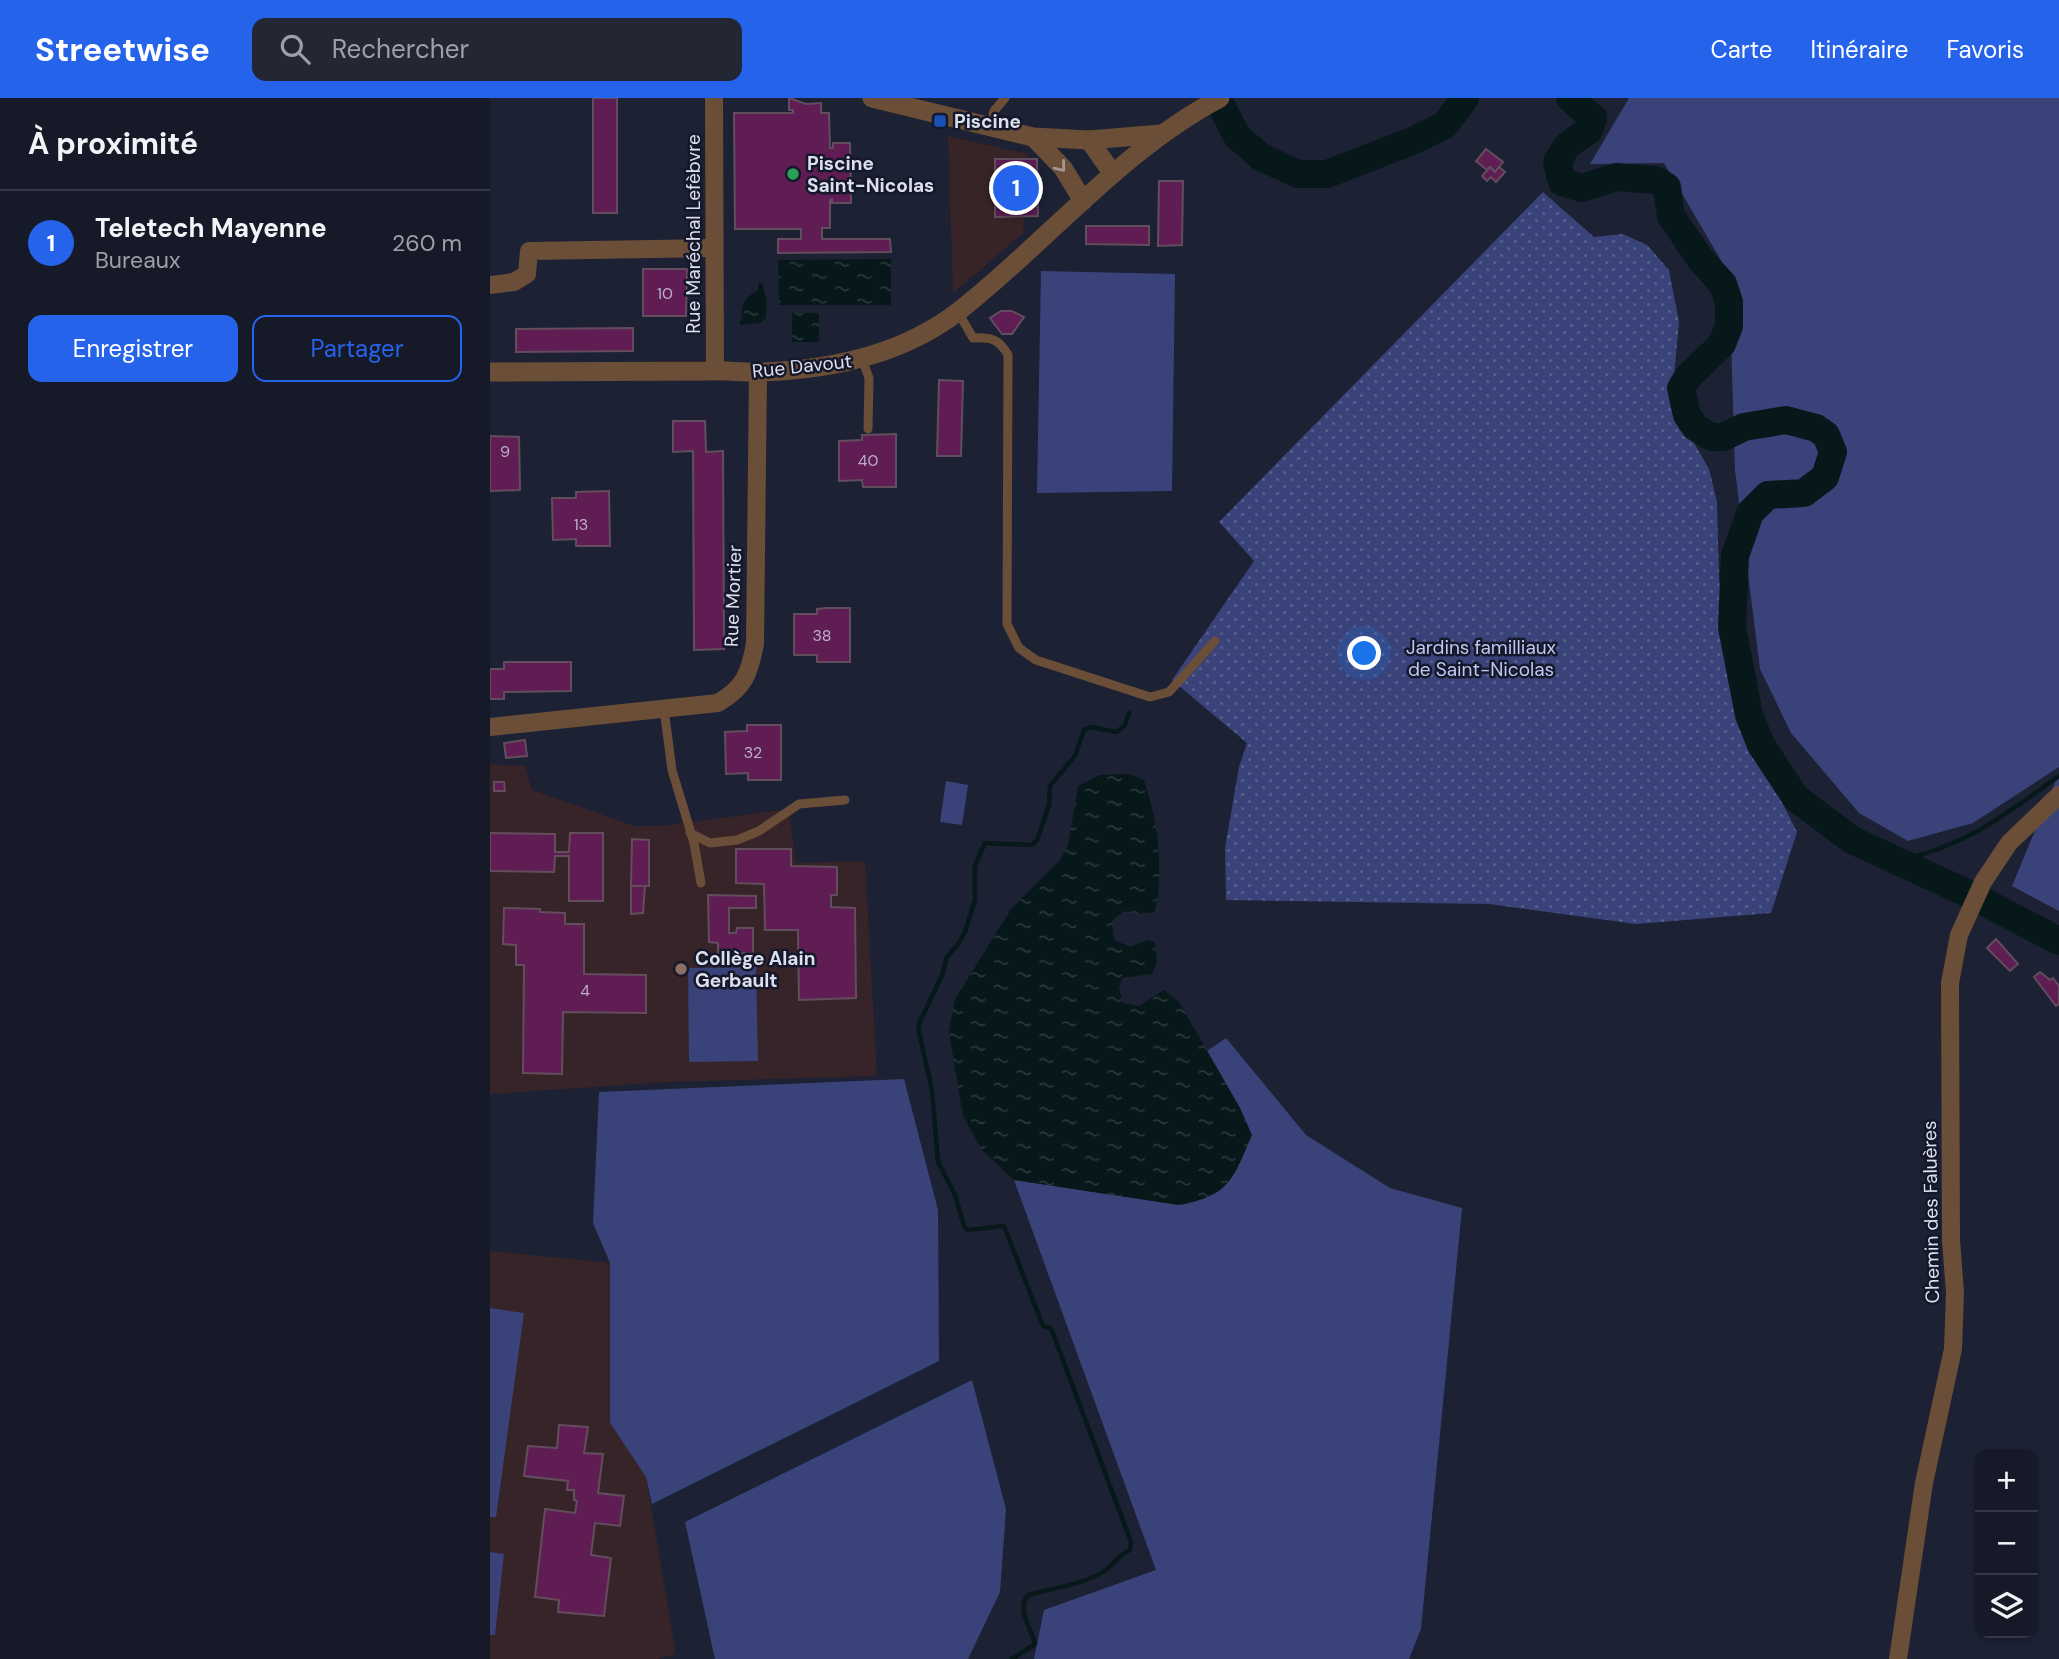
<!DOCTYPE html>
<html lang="fr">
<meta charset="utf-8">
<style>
body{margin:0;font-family:"DM Sans",sans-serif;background:#232633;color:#f1f3f6}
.controls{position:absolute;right:21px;bottom:21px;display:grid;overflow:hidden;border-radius:14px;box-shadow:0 2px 5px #0004}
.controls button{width:63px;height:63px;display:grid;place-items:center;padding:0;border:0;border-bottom:2px solid #353844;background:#161927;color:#f1f3f6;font:35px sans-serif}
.you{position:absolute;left:875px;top:556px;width:24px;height:24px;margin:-18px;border:5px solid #fff;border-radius:50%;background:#1a73e8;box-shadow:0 0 0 10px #1a73e833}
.badge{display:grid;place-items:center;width:46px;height:46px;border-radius:50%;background:#2563eb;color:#fff;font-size:23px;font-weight:700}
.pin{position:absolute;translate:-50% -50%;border:4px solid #fff;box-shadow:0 2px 7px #0006}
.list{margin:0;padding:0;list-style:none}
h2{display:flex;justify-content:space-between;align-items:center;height:91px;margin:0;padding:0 28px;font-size:30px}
h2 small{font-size:23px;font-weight:400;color:#9ea0a7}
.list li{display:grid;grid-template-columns:46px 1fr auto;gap:21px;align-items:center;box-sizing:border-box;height:105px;padding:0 28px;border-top:2px solid #353844}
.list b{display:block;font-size:26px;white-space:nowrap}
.list p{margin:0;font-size:23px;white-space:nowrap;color:#9ea0a7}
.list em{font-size:23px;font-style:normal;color:#9ea0a7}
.actions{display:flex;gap:14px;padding:21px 28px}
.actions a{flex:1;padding:16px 0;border:2px solid #2563eb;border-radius:14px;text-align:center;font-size:24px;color:#2563eb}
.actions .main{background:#2563eb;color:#fff}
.icon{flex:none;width:38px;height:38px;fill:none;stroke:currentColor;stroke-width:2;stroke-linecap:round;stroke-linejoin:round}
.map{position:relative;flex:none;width:1569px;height:1561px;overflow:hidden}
header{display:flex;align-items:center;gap:42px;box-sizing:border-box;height:98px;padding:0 35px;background:#2563eb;color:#fff}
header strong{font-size:33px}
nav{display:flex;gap:38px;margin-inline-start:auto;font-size:24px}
.search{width:490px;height:63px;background:#232633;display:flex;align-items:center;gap:18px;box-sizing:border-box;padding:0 24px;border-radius:14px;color:#9ea0a7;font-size:26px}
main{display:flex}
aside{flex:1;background:#161927}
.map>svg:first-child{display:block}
.commercial{fill:#372427}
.education{fill:#372429}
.grass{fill:#3a4379}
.garden{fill:url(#garden-dots)}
.water{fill:url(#water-ripples)}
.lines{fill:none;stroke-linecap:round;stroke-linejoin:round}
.stream{stroke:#061819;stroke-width:4.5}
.river{stroke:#061819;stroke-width:28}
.building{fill:#5f1d54;stroke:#624d5c;stroke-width:2}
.service{stroke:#6b4e37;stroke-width:9}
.minor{stroke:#6b4e37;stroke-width:18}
.tertiary{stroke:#6b4e37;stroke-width:19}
.oneway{stroke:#a49792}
.transit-dot{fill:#1a4fb4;stroke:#14182a;stroke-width:2.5}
.leisure-dot{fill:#2e9e5b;stroke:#14182a;stroke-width:2.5}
.education-dot{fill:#8d6e63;stroke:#14182a;stroke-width:2.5}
.labels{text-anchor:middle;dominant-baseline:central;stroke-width:5;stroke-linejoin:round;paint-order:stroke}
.number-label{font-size:16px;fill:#bdafc7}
.poi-label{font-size:19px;font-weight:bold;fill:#dce0ed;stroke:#14182a;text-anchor:start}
.street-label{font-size:19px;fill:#dce0ed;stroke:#14182a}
.park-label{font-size:19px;fill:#bec8f1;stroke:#14182a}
</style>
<header>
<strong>Streetwise</strong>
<div class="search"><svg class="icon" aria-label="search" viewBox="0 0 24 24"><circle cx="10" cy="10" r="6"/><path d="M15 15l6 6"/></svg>Rechercher</div>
<nav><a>Carte</a><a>Itinéraire</a><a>Favoris</a></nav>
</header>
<main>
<aside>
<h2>À proximité<small></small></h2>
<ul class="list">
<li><span class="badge">1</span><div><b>Teletech Mayenne</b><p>Bureaux</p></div><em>260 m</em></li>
</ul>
<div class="actions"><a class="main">Enregistrer</a><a>Partager</a></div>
</aside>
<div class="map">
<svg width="1569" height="1561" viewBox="0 0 1569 1561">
<defs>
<pattern id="garden-dots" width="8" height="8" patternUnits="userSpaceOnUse" patternTransform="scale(1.75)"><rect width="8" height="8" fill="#3a4379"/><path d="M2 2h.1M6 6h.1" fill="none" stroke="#565e8c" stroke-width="1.8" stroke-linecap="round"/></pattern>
<pattern id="water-ripples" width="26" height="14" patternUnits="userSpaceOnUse" patternTransform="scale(1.75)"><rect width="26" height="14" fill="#061819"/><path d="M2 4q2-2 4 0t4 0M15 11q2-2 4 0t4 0" fill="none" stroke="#2a393b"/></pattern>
</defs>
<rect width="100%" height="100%" fill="#1d2134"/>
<polygon class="commercial" points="458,38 538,56 538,61 547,61 548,118 534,119 533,135 463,195"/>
<g class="education">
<polygon points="0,666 35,668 42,692 145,728 172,728 299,711 306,765 375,763 387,978 177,984 0,996"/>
<polygon points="0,1153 120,1165 120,1325 156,1379 186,1556 167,1561 0,1561"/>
</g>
<g class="grass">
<polygon points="1139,0 1569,0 1569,669 1483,725 1418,743 1369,715 1301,635 1270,571 1245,372 1239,176 1174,65 1100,66"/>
<polygon points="551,173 685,176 682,393 547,395"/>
<polygon points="1569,675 1569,813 1522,788"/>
<polygon points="456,683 478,687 472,727 450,724"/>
<polygon points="266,869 268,963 199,964 198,870"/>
<polygon points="736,940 816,1037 900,1090 972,1110 931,1531 919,1561 544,1561 554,1512 666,1472 524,1082 689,1107 750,1010 717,953"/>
<polygon points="414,981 448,1112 449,1263 162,1406 156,1379 120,1325 120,1165 103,1125 109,994"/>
<polygon points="0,1210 34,1215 6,1419 0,1419"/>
<polygon points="482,1282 516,1411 510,1494 478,1561 225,1561 195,1424"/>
<polygon points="0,1454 14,1456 5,1537 0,1537"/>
</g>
<polygon class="garden" points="1053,94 1104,139 1133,136 1157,147 1179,172 1189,224 1184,278 1184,310 1219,371 1227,404 1229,482 1246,613 1307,734 1281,815 1146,826 999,806 736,802 735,750 749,669 757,645 682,582 764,463 729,424"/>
<g class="water">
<polygon points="401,161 401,207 289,207 288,162"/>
<path d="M269,185H272L277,202L276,220L270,225L250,227L249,224L252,221C251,206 254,200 267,193Z"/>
<rect x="302" y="215" width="27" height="29"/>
<path d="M639,676L654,682C668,724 674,770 665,814L648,816L634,813L622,823L624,842L641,849L657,842L665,844L667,863L662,876L632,880L629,890L633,905L649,908L674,892L689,904L750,1010L762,1037C743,1081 740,1098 689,1107L524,1082L492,1052L473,1018L459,934L465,901L521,811L570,762L578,747L588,688L610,677Z"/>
</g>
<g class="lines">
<g class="stream">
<path d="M1406,762C1471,752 1517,715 1569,678"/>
<path d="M522,1561L545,1546C541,1529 526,1512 538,1497C562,1490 593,1487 614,1473C624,1467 628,1457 640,1452L641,1444L561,1230L553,1228L514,1128L477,1132L474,1128L465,1097L448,1064L442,992L429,934V926L453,875L456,860L468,846L475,834L485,802V767L495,745L542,747L547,742L559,707L560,688L585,658L594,632L600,629L627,634L635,627L639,615"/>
</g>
<g class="river">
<polyline points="727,0 747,38 771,59 808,76 837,76 922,43 955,27 975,0"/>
<polyline points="1080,0 1103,20 1099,32 1077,48 1067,64 1072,84 1092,90 1126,79 1166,82 1177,89 1181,118 1211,162 1233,186 1239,204 1239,228 1232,246 1198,279 1191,290 1197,317 1205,329 1221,339 1233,339 1254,329 1296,322 1326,330 1336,337 1343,354 1335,379 1314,395 1278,397 1260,415 1245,458 1242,529 1259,617 1271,647 1306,700 1362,742 1479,796 1569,843"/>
</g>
</g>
<g class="building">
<rect x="103" y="0" width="24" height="115"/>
<polygon points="299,0 316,6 331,5 331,15 339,15 340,50 343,50 343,45 360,45 361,105 342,105 342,101 340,102 340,130 332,130 332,141 400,141 401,154 288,155 288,141 311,141 311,131 245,131 244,15 303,15 303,12 299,12"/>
<polygon points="996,51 1013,64 1005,74 1000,69 997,72 986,63"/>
<polygon points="505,61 547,61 548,118 505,119"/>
<polygon points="1000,69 1005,74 1009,69 1015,74 1006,84 1001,79 997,83 992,78"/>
<polygon points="669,83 693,83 692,147 668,148"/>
<polygon points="596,128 659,128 659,147 596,146"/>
<polygon points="153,171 197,171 196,218 153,218"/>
<polygon points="511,213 522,213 534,219 522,236 512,236 500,220"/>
<polygon points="143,230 143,253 26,254 26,231"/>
<polygon points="449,282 473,283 471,358 447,358"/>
<polygon points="183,323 215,323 216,354 233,353 234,551 204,552 203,353 183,354"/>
<polygon points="406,336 406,389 373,389 372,382 349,383 349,343 372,342 372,337"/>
<polygon points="0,338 29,339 30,392 0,393"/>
<polygon points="119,393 120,448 86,448 86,441 63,442 62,400 86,400 86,394"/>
<polygon points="337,510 360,510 360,564 327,564 327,557 304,557 304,516 327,516 327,511"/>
<polygon points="14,564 81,564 81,593 14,594 14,601 0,601 0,571 14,571"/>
<polygon points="257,627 291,627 291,682 258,682 258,675 236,676 235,634 257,633"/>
<polygon points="35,642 37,658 16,660 14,645"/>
<polygon points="4,684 14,684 15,693 4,693"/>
<polygon points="0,735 65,736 65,754 79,754 80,735 113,735 113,803 79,803 79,758 65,758 64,774 0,773"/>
<polygon points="142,741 159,742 159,788 141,788"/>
<polygon points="246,751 301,751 301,768 347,769 347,797 341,797 341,809 365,810 366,900 309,902 308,832 275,832 274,786 246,785"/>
<polygon points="141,788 155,788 153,815 141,816"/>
<polygon points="218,797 266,798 266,810 239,810 239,835 246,835 247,830 263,830 263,855 228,856 228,845 219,844"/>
<polygon points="14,810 50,811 50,814 75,815 75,826 94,826 94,876 156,877 156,915 73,914 72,976 33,975 34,867 26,867 26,847 13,846"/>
<polygon points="1506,841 1528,866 1520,873 1497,850"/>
<polygon points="1550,874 1560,882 1563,880 1569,888 1569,906 1566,908 1544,879"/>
<polygon points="69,1327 98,1329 94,1355 113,1356 108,1395 134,1398 130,1428 105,1425 101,1457 121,1460 114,1518 68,1514 69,1502 45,1499 55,1411 85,1415 87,1403 84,1402 84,1392 77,1392 78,1383 34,1378 38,1348 67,1350"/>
</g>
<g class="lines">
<g class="service">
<polyline points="500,29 504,13 515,0"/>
<path d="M468,214L483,240C501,239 509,241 518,257L517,526L529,550L546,562L660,599L679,594L725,543"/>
<polyline points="372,261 379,280 378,331"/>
<polyline points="174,611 182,672 204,745 211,785"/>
<polyline points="200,735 220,745 247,742 269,733 309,706 355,702"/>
</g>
<g class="minor">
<polyline points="224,0 225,273"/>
<polyline points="0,187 24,184 37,176 39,153 224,150"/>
<path d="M0,629L228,605C255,589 259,576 265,546L268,274"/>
<polyline points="1408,1561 1434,1385 1463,1251 1465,1195 1461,1142 1460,885 1469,837 1493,784 1519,745 1569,697"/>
</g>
<g class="tertiary">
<polyline points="382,0 543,39 599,42 671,36"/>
<polyline points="543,39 573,70 593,103"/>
<polyline points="599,42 623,76"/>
<path d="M0,274C74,274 148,274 222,273C238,272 254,275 270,274C339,272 412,257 469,213C557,144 630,53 730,0"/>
</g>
</g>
<defs><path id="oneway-chevron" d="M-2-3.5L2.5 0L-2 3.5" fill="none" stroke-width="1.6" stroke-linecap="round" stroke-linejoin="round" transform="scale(1.75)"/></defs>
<use class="oneway" href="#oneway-chevron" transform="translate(571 69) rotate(51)"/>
<rect class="transit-dot" x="443" y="16" width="14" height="14" rx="3.5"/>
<circle class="leisure-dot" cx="303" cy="76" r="7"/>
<circle class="education-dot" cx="191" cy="871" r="7"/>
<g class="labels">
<g class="number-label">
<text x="175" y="195">10</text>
<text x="15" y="353">9</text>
<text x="378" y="362">40</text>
<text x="91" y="426">13</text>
<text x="332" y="537">38</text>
<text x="263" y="654">32</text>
<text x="95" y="892">4</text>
</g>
<g class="poi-label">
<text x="464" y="23">Piscine</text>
<text x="317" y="65">Piscine<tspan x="317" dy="22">Saint-Nicolas</tspan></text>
<text x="205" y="860">Collège Alain<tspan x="205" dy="22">Gerbault</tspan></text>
</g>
<g class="street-label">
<text transform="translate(203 136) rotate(-90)">Rue Maréchal Lefèbvre</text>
<text transform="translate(312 268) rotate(-6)">Rue Davout</text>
<text transform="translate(243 498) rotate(-88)">Rue Mortier</text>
<text transform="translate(1441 1114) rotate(-91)">Chemin des Faluères</text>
</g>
<g class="park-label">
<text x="991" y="549">Jardins familliaux<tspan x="991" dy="22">de Saint-Nicolas</tspan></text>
</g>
</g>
</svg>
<div class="controls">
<button>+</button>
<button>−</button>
<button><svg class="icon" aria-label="layers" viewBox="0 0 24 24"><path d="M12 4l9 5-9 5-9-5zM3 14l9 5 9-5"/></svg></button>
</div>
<div class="you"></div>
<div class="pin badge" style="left:526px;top:90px">1</div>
</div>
</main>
